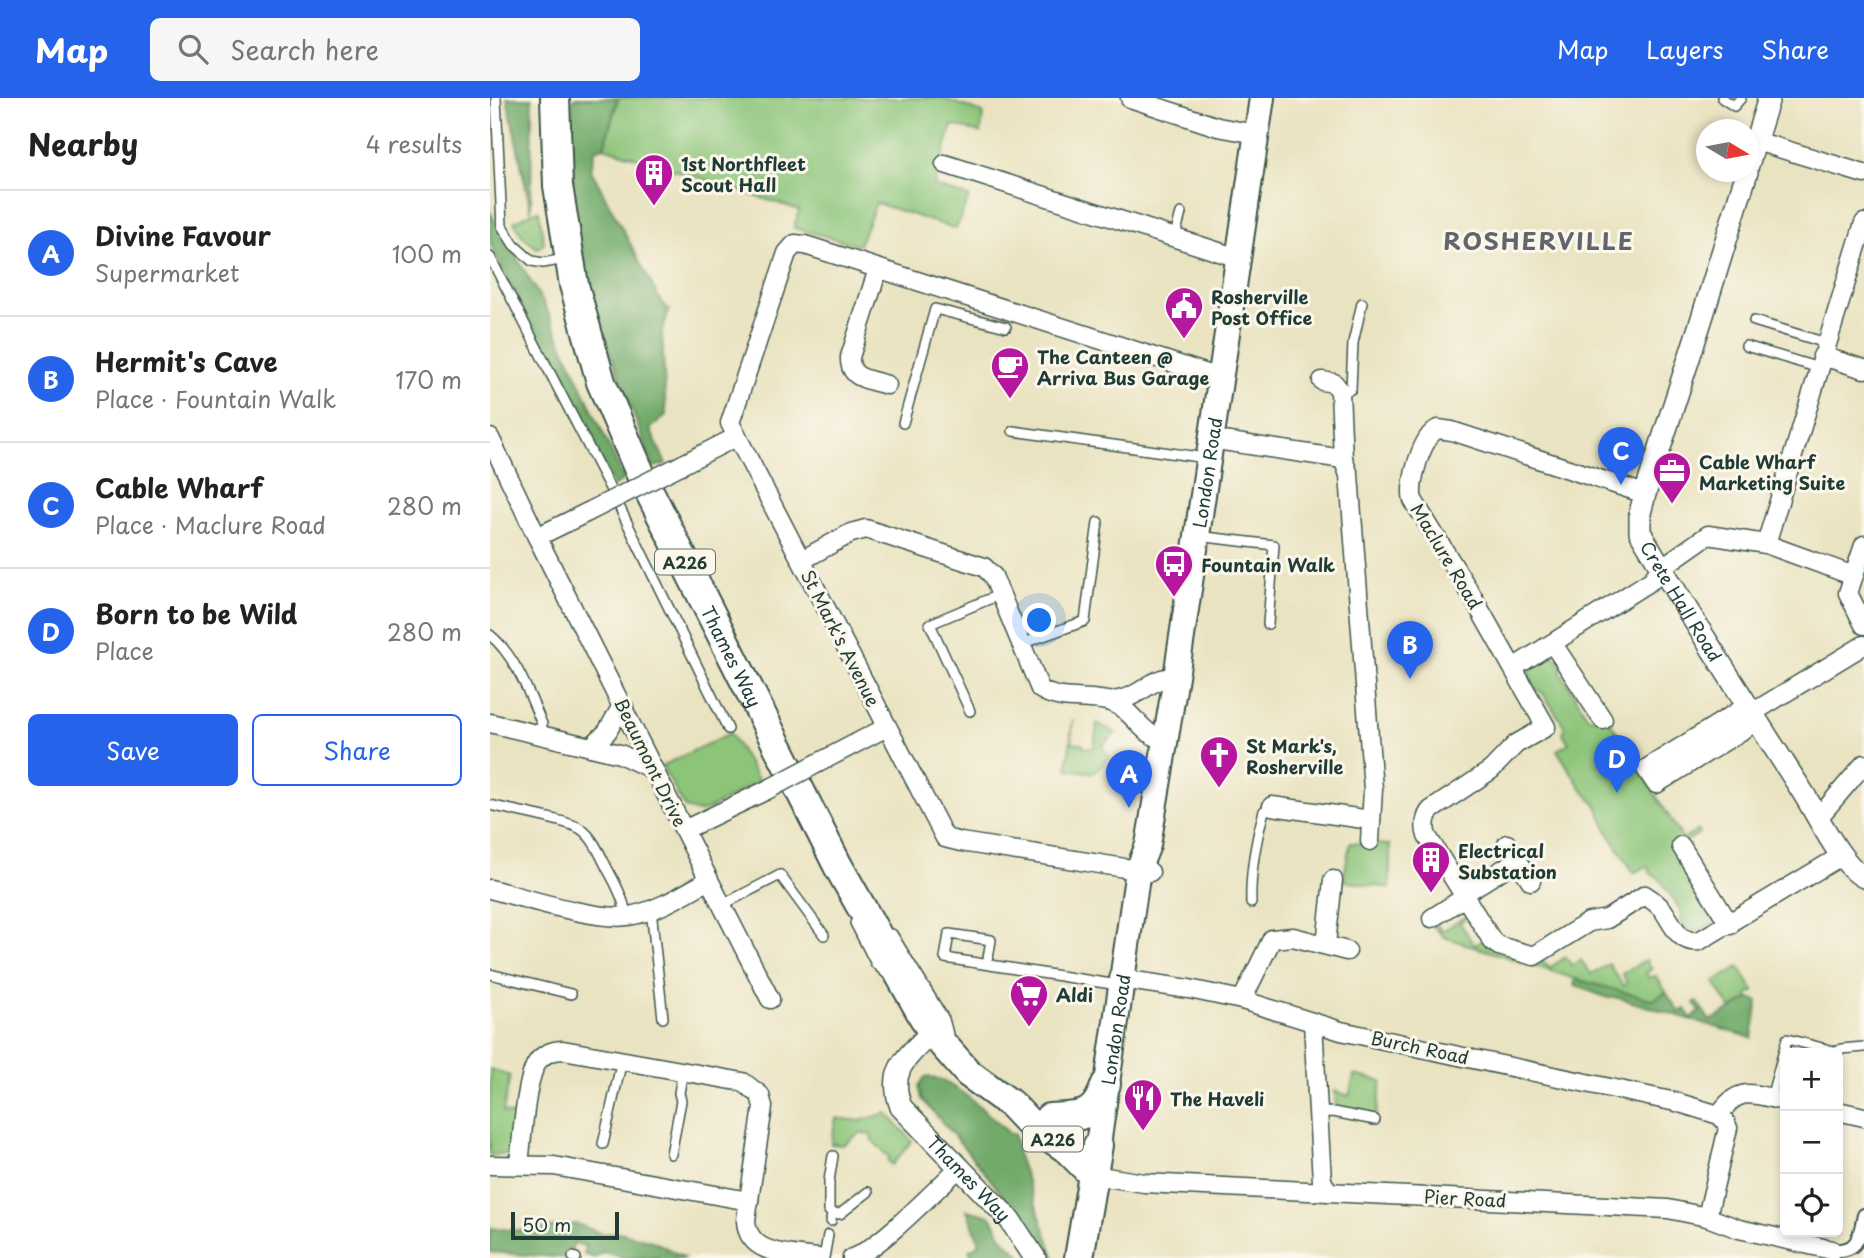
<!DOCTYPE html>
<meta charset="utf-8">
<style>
body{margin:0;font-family:"Playpen Sans",sans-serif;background:#f6f6f6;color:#222}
.controls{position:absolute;right:21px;bottom:21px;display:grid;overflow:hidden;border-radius:10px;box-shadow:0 4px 10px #0003}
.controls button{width:63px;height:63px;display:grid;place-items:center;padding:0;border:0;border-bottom:2px solid #e0e0e0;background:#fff;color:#222;font:35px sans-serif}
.compass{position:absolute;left:1206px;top:21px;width:63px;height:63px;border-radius:50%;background:#fff;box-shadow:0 4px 10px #0003;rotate:100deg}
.scale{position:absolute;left:21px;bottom:18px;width:108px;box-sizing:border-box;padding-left:7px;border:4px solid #1f3d34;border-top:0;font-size:19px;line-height:24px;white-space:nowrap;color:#1f3d34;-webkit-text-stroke:5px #fbf7ec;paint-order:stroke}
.you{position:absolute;left:550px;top:523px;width:24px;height:24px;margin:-18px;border:5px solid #fff;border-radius:50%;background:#1a73e8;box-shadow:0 0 0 10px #1a73e833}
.badge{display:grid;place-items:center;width:46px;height:46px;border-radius:50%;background:#2563eb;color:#fff;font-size:23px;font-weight:700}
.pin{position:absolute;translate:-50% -58px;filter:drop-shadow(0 2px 4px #0008)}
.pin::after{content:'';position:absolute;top:37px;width:24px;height:21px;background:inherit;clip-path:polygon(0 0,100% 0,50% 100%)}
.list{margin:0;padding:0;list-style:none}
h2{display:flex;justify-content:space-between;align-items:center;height:91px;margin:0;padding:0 28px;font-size:30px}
h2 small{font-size:23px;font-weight:400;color:#767676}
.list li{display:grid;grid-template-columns:46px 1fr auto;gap:21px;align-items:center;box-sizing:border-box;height:126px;padding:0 28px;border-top:2px solid #e0e0e0}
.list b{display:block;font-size:26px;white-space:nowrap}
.list p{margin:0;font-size:23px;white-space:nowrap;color:#767676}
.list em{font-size:23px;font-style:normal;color:#767676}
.actions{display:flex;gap:14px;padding:21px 28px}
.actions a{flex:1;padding:16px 0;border:2px solid #2563eb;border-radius:10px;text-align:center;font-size:24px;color:#2563eb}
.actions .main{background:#2563eb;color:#fff}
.icon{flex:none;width:38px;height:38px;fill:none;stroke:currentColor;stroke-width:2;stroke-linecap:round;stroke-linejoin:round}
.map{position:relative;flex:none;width:1374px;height:1160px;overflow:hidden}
header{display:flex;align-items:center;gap:42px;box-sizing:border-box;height:98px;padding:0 35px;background:#2563eb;color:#fff}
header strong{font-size:33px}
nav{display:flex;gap:38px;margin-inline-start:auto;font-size:24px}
.search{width:490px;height:63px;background:#f6f6f6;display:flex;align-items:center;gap:18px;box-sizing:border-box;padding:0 24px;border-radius:10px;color:#767676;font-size:26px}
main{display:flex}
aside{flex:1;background:#fff}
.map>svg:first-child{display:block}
.green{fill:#8cc579;stroke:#568156;stroke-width:2}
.forest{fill:#71aa69;stroke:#48744e;stroke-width:2}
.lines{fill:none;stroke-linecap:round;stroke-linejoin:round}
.service-casing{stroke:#3d5649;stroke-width:12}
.pedestrian-casing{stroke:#3d5649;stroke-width:16}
.minor-casing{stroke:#3d5649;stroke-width:21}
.tertiary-casing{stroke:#3d5649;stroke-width:24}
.secondary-casing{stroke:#3d5649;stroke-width:28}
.primary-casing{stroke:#3d5649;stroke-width:32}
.service{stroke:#fff;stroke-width:9}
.pedestrian{stroke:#fff;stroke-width:12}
.minor{stroke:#fff;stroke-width:18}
.tertiary{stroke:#fff;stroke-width:21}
.secondary{stroke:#fff;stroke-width:24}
.primary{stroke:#fff;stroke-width:28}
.minor-bridge-casing{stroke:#3d5649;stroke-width:21;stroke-linecap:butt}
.minor-bridge{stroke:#fff;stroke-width:18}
.labels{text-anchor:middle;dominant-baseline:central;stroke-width:6;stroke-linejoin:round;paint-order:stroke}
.shield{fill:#fbf7ec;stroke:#61756b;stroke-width:2}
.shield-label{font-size:16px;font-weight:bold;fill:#1f3d34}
.poi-label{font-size:18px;font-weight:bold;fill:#1f3d34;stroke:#fbf7ec;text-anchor:start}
.street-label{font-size:18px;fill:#1f3d34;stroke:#fbf7ec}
.district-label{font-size:24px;font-weight:bold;letter-spacing:2px;fill:#62656a;stroke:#fbf7ec}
</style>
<header>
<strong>Map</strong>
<div class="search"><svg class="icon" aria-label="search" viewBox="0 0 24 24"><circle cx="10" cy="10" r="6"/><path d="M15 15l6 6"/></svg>Search here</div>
<nav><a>Map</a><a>Layers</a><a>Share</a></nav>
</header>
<main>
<aside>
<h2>Nearby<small>4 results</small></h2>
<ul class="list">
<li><span class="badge">A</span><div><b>Divine Favour</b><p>Supermarket</p></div><em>100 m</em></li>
<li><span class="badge">B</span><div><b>Hermit's Cave</b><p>Place · Fountain Walk</p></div><em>170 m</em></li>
<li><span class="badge">C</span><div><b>Cable Wharf</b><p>Place · Maclure Road</p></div><em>280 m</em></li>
<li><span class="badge">D</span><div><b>Born to be Wild</b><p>Place</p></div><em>280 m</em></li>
</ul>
<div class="actions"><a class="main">Save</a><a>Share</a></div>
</aside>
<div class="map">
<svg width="1374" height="1160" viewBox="0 0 1374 1160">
<rect width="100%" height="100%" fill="#fbf7ec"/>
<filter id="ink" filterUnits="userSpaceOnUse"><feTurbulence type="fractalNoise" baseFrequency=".0143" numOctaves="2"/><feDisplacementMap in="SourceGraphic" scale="14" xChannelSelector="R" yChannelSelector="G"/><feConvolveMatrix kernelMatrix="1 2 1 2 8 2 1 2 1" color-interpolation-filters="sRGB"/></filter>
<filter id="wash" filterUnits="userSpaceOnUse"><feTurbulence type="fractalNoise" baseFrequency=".00686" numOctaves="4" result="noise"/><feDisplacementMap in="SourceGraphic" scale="28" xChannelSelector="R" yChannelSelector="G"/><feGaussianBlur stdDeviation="1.57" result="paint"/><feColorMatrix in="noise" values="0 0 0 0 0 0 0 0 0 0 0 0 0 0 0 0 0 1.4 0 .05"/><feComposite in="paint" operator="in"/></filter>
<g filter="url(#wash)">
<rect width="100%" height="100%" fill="#eae3c1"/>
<g class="green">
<polygon points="129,0 452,0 493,15 491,35 462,27 444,88 479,99 466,131 386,105 369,147 304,130 309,112 114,49"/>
<polygon points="49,113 54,146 47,150 33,139 24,124 43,114"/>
<path d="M1063,556L1072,568L1071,575L1098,619L1118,620L1193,741L1208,732L1210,735L1186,750L1189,765L1215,807L1222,809L1230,822C1218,829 1200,843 1191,824C1190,821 1191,817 1190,813C1186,802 1174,789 1168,779L1162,777L1157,768L1144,775L1119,736L1107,708L1093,693L1067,652L1079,645L1073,636L1075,629L1052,594L1046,592L1039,577L1041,570Z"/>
<polygon points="583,621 581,644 593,646 593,649 604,650 607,625 626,635 612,648 619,659 604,675 577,671"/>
<polygon points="240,635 269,683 217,712 208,714 195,710 172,668"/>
<polygon points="860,745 900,747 900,790 853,783"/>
<polygon points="978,817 970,825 984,847 993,842 1052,862 1059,870 1076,859 1082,868 1091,862 1101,876 1119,866 1133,888 1137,886 1132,876 1156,862 1162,871 1156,875 1159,880 1166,878 1176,894 1163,902 1092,883 954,839 942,827 945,825 952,833"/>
<polygon points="1249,869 1264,893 1258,896 1259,900 1241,911 1224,884"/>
<polygon points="0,971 20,978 13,1014 25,1018 22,1056 0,1057"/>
<polygon points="864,977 892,983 886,1019 846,1011 845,993 859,998"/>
<polygon points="397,1015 422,1043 402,1067 398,1063 399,1059 381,1041 382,1038 379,1035 376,1037 372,1034 353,1047 341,1046 346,1020 370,1023"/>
</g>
<g class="forest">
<polygon points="17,0 42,0 41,113"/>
<polygon points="83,0 127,0 114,49 105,52 101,72 171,204 179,212 172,234 176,317 160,331 176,366 163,369 105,213 87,127 80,36"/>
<polygon points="0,114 55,208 134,381 123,389 0,146"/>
<polygon points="1085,881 1163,902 1176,894 1189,914 1195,911 1201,920 1210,914 1204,905 1207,903 1220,923 1261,900 1268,903 1262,940 1129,900 1118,900 1084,887"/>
<path d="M435,979C461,978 501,1019 520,1036H524L528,1058L565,1160H552C520,1099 477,1053 432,1001L429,988Z"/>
<polygon points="477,1112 501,1118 514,1142 534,1160 482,1160 479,1152 490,1146"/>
<polygon points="87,1126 112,1136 129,1134 165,1144 195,1160 137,1160 113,1154 105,1160 94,1157 95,1148 84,1145 78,1160 0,1154 0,1130 36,1133"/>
</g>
</g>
<g filter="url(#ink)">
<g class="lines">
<g class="service-casing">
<g id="service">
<polyline points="6,0 12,128 24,147 42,163 53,165 75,161"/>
<polyline points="1232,0 1244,8 1251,0"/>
<polyline points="684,141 691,115"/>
<polyline points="0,159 125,400 238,631"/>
<polyline points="1264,223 1336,245"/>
<polyline points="1256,248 1329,270"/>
<polyline points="850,295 861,291 863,245 872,205"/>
<polyline points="413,325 445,211 516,229"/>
<polyline points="523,333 716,360"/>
<polyline points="707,438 784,447 778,526"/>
<path d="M0,537C26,558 39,596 52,626L51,637"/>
<polyline points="531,546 595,523 608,424"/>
<polyline points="480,613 440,526 511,496"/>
<path d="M0,707C19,712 78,722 91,731C104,740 111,759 118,772C126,786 135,803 136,818"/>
<path d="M761,805C760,775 766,742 774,713L782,708"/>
<polyline points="232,807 290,777 334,837"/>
<polyline points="161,812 173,920"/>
<polyline points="365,825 386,866 398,877"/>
<polyline points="402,836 454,921 459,940"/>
<polyline points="497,866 501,842 459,836 455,860 628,887"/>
<polyline points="0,876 81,896"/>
<polyline points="1348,955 1351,951 1374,949"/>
<polyline points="1281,1000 1297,941 1348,954"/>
<polyline points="828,1015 843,1014 885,1022"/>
<polyline points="113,1046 132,962"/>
<polyline points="181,1056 191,1003 189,995 193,972"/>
<polyline points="342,1115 350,1116 378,1094"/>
<polyline points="341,1123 342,1115 339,1113 339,1083 343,1058"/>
<polyline points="83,1159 86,1160"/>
<polyline points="334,1160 338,1137"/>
</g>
</g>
<g class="pedestrian-casing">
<path id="pedestrian" d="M1342,1152C1369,1154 1369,1139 1374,1117"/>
</g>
<g class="minor-casing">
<g id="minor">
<polyline points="640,0 728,29 766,36"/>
<polyline points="1266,43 1374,76"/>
<polyline points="455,66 748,160"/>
<path d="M388,171L360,259C359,282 379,281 397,287"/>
<polyline points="1332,258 1374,271"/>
<polyline points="832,283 844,285 850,293 853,361 859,377 883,691 880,743"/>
<path d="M0,340L47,439L219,782C194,796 168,813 139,818C107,823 35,800 0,791"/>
<polyline points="720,341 853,361"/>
<polyline points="193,366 246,339"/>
<path d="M1155,396L962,333L948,331C932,337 918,387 923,402L981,496L1056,629L1026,646L1001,672L941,712C935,718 934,730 937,738L1003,844L1009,848L1044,858L1099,824L1117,821L1155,797C1161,801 1168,806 1173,812C1183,826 1189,846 1209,843L1351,758"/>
<polyline points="47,439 98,414"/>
<polyline points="1276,446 1374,125"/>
<polyline points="1374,447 1358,495 1374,527"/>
<path d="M312,462L361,435L376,431L494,469L503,478L550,591C570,605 599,597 621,604C644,612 650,637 675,642"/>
<polyline points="1063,546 1113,622"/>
<polyline points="1023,570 1162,482 1171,470 1218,437 1276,446 1364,478"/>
<path d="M620,604C627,602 637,601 643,597C658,590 667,578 686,579"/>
<polyline points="1257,608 1156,671 1166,686 1267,623"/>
<polyline points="1262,615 1374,547"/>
<polyline points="0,625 101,649 117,634 129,613 134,609"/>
<polyline points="101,649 130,656 164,672"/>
<polyline points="328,665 397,629"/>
<polyline points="782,708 881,722"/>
<polyline points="1329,719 1374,666"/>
<polyline points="194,732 277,692"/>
<polyline points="1017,746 1041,783"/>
<polyline points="1191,748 1240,827"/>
<polyline points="660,774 471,744 455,740 240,325 297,155 305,146 315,147 730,280"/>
<polyline points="219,782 280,901"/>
<polyline points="973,796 1028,762"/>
<polyline points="942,820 975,799"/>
<polyline points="836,846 843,782"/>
<polyline points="631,881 699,891 752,902 851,933 1186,1004 1229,1017 1235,1023 1238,1030 1217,1119"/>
<polyline points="752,902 782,841 803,839 857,853"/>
<polyline points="823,925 832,1083 839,1094"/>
<polyline points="1348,1013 1374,1019"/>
<path d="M1229,1017C1249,986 1264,997 1295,1003"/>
<polyline points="0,1067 64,1068 259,1103"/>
<path d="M29,1067C32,1042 35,989 45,968C50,957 62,952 73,952L253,984L270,997L273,1009L256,1122C257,1158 301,1156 328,1160"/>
<polyline points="603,1077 654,1085 1178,1111 1217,1119 1249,1131 1342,1152"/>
<path d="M362,1160C389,1151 446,1091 470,1069"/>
</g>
</g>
<g class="tertiary-casing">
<g id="tertiary">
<polyline points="1258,67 1279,0"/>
<path id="s1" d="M1257,74L1212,220L1155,396L1150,415V434C1202,522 1257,607 1312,693C1327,716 1351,768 1374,779"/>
<path id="s2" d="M442,934C417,959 397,972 411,1009L520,1122L545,1160"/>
</g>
</g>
<g class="secondary-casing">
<g id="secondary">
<path id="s3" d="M608,1047L648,772L658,747L686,579L772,0"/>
</g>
</g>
<g class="primary-casing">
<g id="primary">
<path id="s4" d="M65,0L68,88L84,187L111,284L151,377L348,768L442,934L478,975L522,1007L540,1026L577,1051L603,1077"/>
<path d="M559,1020C592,1018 604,1021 616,986"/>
<polyline points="589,1160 608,1047"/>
</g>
</g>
<use href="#service" class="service"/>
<use href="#pedestrian" class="pedestrian"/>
<use href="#minor" class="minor"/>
<use href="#tertiary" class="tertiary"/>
<use href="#secondary" class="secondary"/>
<use href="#primary" class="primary"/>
<g class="minor-bridge-casing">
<g id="minor-bridge">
<polyline points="98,414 193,366"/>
<polyline points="277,692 328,665"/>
</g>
</g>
<use href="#minor-bridge" class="minor-bridge"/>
</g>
</g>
<defs>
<g id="building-pin" transform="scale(2.0125)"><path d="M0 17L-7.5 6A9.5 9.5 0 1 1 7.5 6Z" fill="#b5179e" stroke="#fbf7ec"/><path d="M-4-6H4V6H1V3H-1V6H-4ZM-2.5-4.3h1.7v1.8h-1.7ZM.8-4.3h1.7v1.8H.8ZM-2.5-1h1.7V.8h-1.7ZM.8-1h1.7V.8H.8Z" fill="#fff"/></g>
<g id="civic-pin" transform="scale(2.0125)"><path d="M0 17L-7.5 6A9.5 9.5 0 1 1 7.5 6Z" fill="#b5179e" stroke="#fbf7ec"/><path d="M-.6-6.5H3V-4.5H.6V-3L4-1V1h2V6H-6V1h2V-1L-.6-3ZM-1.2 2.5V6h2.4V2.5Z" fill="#fff"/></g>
<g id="cafe-pin" transform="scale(2.0125)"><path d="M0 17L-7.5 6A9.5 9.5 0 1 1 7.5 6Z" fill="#b5179e" stroke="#fbf7ec"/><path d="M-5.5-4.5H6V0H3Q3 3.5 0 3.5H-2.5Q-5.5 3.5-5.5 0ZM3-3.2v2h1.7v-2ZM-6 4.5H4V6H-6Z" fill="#fff"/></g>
<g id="office-pin" transform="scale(2.0125)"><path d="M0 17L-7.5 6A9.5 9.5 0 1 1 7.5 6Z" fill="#b5179e" stroke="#fbf7ec"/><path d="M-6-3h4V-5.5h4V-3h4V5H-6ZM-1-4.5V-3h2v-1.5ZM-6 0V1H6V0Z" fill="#fff"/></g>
<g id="bus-pin" transform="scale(2.0125)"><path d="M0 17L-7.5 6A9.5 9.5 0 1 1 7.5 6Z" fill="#b5179e" stroke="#fbf7ec"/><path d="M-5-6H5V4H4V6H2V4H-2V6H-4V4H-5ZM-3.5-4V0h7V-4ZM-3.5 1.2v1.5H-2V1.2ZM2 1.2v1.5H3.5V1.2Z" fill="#fff"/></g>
<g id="church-pin" transform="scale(2.0125)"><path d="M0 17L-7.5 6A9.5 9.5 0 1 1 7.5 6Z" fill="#b5179e" stroke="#fbf7ec"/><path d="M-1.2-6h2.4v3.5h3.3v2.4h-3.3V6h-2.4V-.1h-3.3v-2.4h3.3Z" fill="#fff"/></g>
<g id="supermarket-pin" transform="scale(2.0125)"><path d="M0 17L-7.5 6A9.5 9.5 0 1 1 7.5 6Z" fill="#b5179e" stroke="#fbf7ec"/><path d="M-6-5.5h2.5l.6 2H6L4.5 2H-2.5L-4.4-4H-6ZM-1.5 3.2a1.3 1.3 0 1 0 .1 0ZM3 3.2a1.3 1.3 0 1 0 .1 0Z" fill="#fff"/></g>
<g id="restaurant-pin" transform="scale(2.0125)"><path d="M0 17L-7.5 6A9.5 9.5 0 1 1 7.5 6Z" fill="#b5179e" stroke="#fbf7ec"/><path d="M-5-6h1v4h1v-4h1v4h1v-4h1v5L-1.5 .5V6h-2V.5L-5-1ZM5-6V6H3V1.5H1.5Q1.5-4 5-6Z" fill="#fff"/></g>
</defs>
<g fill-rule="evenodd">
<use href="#building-pin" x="164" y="75"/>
<use href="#civic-pin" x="694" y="208"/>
<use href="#cafe-pin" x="520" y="268"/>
<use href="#office-pin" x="1182" y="373"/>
<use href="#bus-pin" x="684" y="466"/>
<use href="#church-pin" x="729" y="657"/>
<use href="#building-pin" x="941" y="762"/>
<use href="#supermarket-pin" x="539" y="896"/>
<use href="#restaurant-pin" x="653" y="1000"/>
</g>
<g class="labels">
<g class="shield">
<rect x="165" y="451.5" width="60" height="25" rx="5"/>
<rect x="533" y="1028.5" width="60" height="25" rx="5"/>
</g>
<g class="shield-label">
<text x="195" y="464">A226</text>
<text x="563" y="1041">A226</text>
</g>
<g class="poi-label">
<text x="191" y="65">1st Northfleet<tspan x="191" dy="21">Scout Hall</tspan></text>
<text x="721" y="198">Rosherville<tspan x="721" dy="21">Post Office</tspan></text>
<text x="547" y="258">The Canteen @<tspan x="547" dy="21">Arriva Bus Garage</tspan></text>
<text x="1209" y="363">Cable Wharf<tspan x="1209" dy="21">Marketing Suite</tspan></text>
<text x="711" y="466">Fountain Walk</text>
<text x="756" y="647">St Mark's,<tspan x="756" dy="21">Rosherville</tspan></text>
<text x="968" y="752">Electrical<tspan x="968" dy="21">Substation</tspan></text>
<text x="566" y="896">Aldi</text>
<text x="680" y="1000">The Haveli</text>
</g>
<g class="street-label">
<text stroke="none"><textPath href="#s3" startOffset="682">London Road</textPath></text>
<text transform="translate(957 458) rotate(59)">Maclure Road</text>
<text stroke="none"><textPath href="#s1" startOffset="457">Crete Hall Road</textPath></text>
<text transform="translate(351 540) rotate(63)">St Mark's Avenue</text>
<text stroke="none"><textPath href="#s4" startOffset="593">Thames Way</textPath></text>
<text transform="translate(161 664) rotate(64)">Beaumont Drive</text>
<text stroke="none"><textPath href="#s3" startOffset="117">London Road</textPath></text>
<text transform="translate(930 949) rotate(12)">Burch Road</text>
<text stroke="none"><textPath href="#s2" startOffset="187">Thames Way</textPath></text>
<text transform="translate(975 1100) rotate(3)">Pier Road</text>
</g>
<g class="district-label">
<text x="1049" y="142">ROSHERVILLE</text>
</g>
</g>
</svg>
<div class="controls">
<button>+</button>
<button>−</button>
<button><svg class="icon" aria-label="locate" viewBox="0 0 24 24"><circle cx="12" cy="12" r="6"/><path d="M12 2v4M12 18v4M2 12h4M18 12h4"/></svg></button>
</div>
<svg class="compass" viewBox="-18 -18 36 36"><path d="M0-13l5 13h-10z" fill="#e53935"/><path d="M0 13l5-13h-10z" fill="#767676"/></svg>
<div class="scale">50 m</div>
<div class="you"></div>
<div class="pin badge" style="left:639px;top:710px">A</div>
<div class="pin badge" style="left:920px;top:581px">B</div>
<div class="pin badge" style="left:1131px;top:387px">C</div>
<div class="pin badge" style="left:1127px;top:695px">D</div>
</div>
</main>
